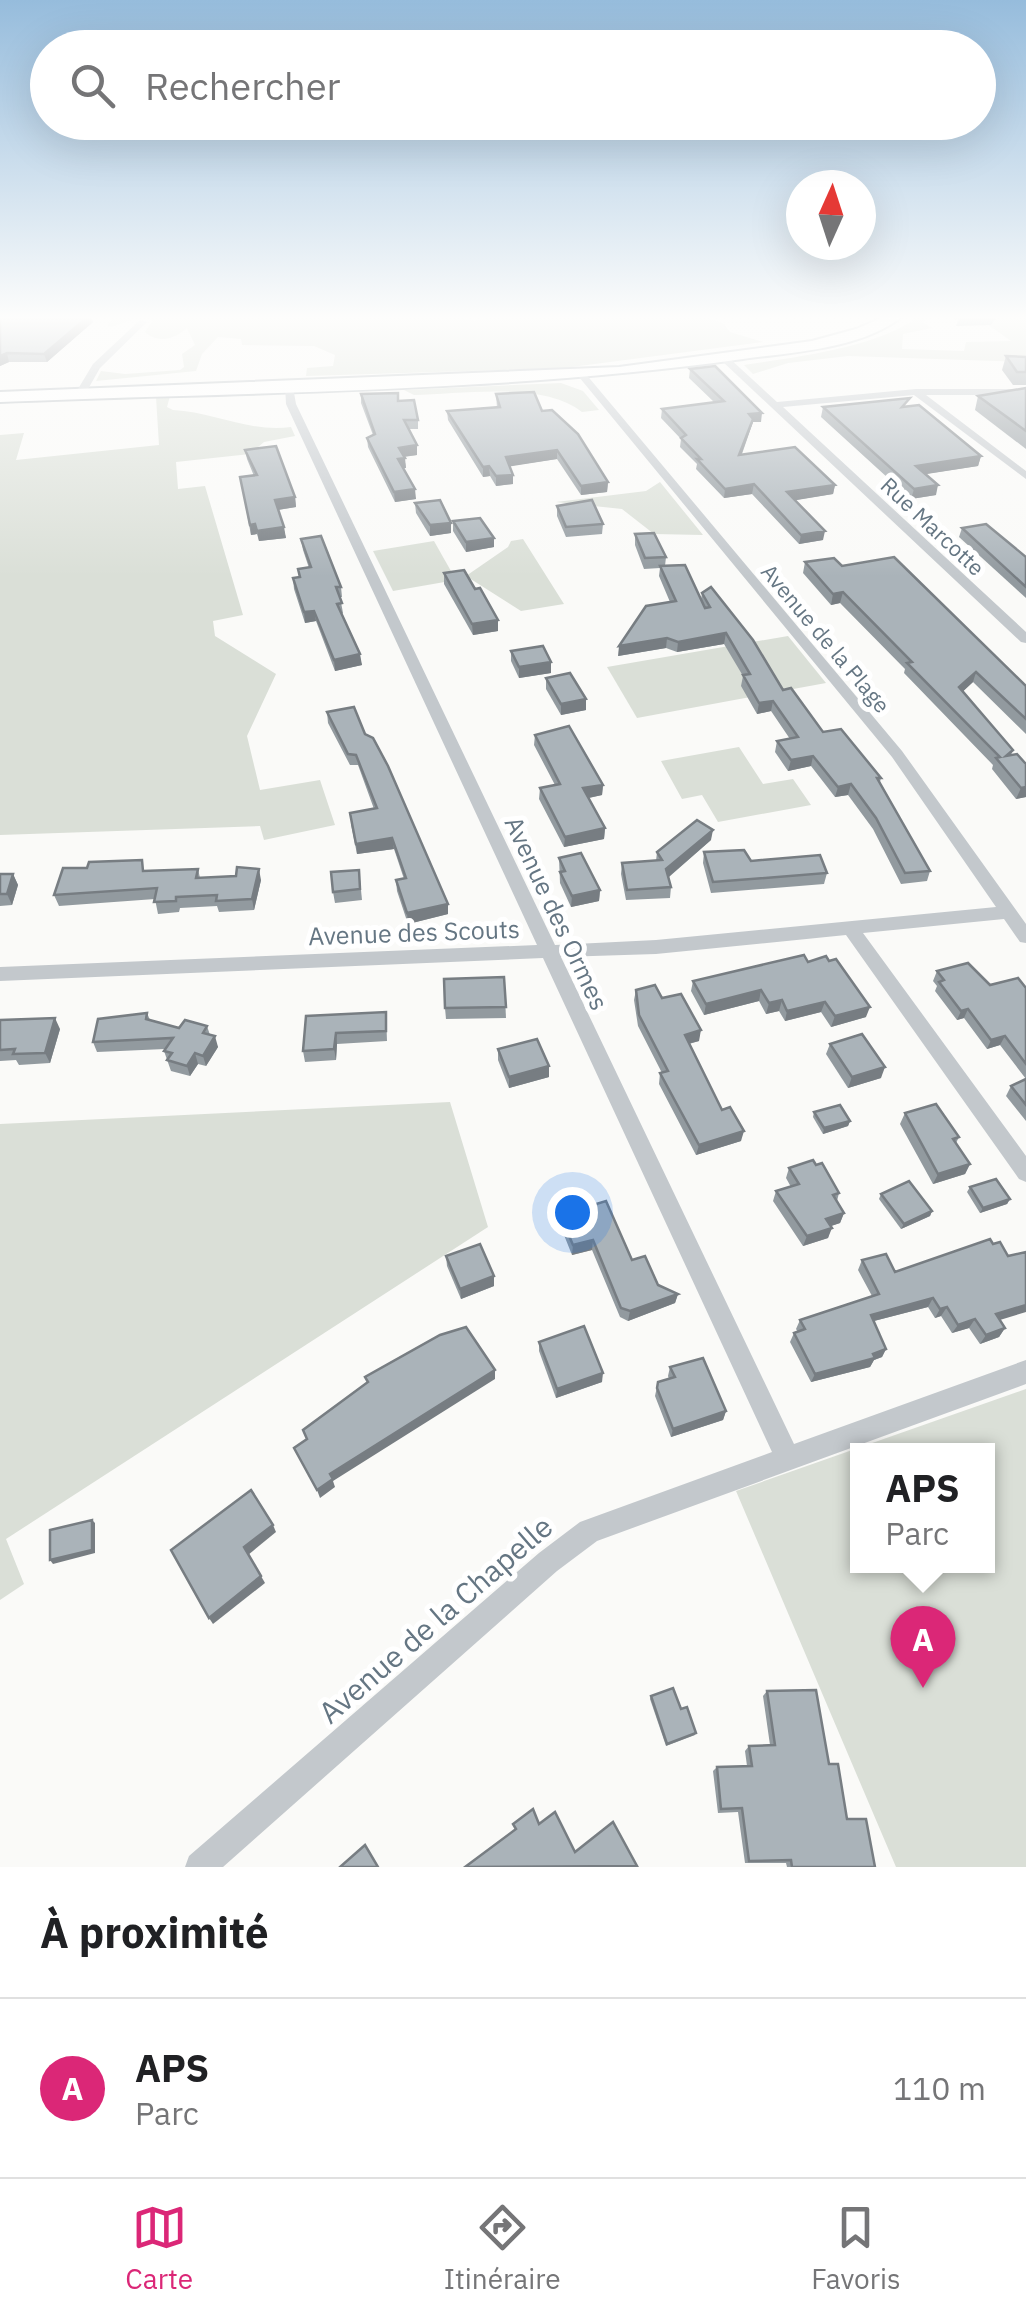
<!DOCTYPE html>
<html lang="fr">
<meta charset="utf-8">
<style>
body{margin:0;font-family:"IBM Plex Sans",sans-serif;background:#f6f6f6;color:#202124}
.compass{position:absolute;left:786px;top:170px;width:90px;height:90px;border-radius:50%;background:#fff;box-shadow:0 10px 40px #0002;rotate:3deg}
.you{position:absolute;left:572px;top:1212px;width:35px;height:35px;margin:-25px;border:8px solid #fff;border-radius:50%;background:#1a73e8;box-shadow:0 0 0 15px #1a73e833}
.badge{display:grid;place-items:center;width:65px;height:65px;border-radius:50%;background:#db2777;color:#fff;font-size:32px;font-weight:700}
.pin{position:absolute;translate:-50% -82px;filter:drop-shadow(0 2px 5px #0008)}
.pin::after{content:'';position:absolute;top:52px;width:35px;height:30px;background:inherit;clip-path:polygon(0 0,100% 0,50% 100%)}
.popup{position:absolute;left:850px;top:1443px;width:145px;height:130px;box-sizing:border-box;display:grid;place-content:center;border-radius:0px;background:#fff;filter:drop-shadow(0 2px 8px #0005);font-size:32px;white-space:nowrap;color:#757577}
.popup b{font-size:38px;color:#202124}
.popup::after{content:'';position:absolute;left:50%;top:100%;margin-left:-20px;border:20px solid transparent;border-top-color:#fff}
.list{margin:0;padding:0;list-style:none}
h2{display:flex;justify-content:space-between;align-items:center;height:130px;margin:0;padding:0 40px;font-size:42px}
h2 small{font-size:32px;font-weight:400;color:#757577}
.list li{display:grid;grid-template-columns:65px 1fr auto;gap:30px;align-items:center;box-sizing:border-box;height:180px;padding:0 40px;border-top:2px solid #e0e0e0}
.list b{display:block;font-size:38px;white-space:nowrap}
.list p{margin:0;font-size:32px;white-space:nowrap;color:#757577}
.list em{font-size:32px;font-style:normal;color:#757577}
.icon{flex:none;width:55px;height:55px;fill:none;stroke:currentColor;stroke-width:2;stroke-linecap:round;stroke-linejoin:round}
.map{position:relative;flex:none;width:1026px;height:1867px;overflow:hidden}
.search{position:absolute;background:#fff;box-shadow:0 10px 40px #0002;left:30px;right:30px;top:30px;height:110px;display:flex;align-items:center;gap:25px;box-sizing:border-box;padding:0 35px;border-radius:55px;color:#757577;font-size:38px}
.sheet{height:310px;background:#fff}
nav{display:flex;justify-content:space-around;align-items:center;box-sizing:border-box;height:140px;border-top:2px solid #e0e0e0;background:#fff;font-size:28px;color:#757577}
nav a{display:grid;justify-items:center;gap:5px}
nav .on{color:#db2777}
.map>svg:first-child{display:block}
.green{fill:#dadfd7;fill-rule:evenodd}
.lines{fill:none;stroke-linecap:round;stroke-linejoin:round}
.secondary-casing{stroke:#b3babf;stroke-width:4}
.street{fill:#c3c8cc;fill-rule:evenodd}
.secondary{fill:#fff;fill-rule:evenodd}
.wall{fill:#929a9f}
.shaded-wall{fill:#777d82}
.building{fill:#aab3b9;stroke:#777d82;stroke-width:2.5}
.labels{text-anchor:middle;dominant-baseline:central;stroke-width:10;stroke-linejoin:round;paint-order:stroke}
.far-street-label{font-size:22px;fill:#657683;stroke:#fff}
.street-label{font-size:25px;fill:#657683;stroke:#fff}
.near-street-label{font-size:30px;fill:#657683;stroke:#fff}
</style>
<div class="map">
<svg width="1026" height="1867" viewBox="0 0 1026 1867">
<rect width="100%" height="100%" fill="#fafaf8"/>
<g class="green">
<path d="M8,316H457L474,321L493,316H702L723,323L730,332L763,342L564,368L306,376L307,368L333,366L335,355L314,346L242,345L241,339L218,337L202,354L196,371L96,381L101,371L125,374L180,370L184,367L182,354L195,345L187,328C175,339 158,344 145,332L153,320L134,319L111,327L108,326L113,318L109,316Z"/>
<path d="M919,316H931L923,322L932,328L903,334L902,349L964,351L966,342L1011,341L980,319H961L956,316H1026V362L848,356L788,363L753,374L744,365C795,357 878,348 919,316Z"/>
<path d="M561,383L583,391L599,410L582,412C544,381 462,394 414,395L404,390Z"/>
<path d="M170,396L167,407L173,410C214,412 251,433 291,427L295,436L264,442L250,454L176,462L178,489L205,486L243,615L213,621L215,636L276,674L247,736L260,790L320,780L335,825L264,840L260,826L0,835V435L24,433L16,460L159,445L156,397Z"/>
<polygon points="660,482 703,535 654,534 622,509 556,502 646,491"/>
<polygon points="523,539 564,604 521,611 466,576 508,547 511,541"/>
<polygon points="434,541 456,580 393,591 373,551"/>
<polygon points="788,636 826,683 637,718 607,667"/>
<polygon points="739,747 763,784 793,779 811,805 718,822 702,795 682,799 661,761"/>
<polygon points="450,1102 488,1227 6,1539 24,1584 0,1600 0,1124"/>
<path d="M1026,1389V1867H896L736,1491ZM858,1450H988V1566H858Z"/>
</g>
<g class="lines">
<g class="secondary-casing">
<path id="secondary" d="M886,316H903C862,349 794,352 743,359C498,393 247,392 0,402V392L619,367L812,341L856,329Z"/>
</g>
<g class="street">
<polygon points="140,320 147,322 100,368 84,396 76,396 75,394 93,364"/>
<polygon points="722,357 728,357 777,402 916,389 1026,389 1026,395 926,395 1026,471 1026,479 914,395 783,407 1026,632 1026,643 1021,642 722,361"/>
<polygon points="579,373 585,373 902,751 1026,924 1026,943 1020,942 1004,919 863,933 1026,1156 1026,1182 1019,1179 846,935 656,954 561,957 794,1444 1026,1360 1026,1384 597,1541 557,1571 223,1867 185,1867 189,1856 539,1553 580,1522 772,1452 543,958 0,981 0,967 537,945 286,404 285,385 293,387 296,404 555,945 656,940 996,907 892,757 579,377"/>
</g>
<use href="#secondary" class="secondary"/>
</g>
<g class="wall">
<polygon points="0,316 93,322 47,362 9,362 0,366"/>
<polygon points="960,316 998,316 991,325 956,326"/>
<polygon points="1006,356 1026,357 1026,385 1013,385 1002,370"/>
<polygon points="690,369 761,422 753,422 742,454 835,485 833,494 795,500 823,540 799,544 752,494 724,498 696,469 697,464 680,447 681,439 661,418 662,409 714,402 689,378"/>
<polygon points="1026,388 1026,449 975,410 978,396"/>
<polygon points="361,394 398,401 418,420 418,429 408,429 417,445 417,455 404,457 406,468 403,468 416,499 395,502 368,447 367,438 373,435 361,403"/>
<polygon points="496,394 542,411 608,482 607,492 581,495 557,459 509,466 513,484 496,486 490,476 483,477 448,420 447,411 497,408"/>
<polygon points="823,407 908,407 981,456 978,466 925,474 936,495 911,499 821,417"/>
<polygon points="245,450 295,497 296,507 278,510 286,538 259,541 257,534 251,535 240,477 254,476 247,459"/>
<polygon points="415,503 451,533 430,536 416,513"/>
<polygon points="557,506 603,524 602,534 566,537 557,516"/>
<polygon points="453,521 494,547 466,552 453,531"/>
<polygon points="962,528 1026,557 1026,598 959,537"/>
<polygon points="635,534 666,557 665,566 701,600 702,593 783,690 823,732 881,778 880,782 930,871 927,881 901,884 873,829 848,795 835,797 811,766 788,771 775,752 777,741 790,739 771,711 757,714 741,686 743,676 724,644 677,652 666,648 618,656 670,602 659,576 660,568 644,569 635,545"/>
<polygon points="301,539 341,587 342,597 340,597 343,613 342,614 362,665 335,671 316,621 305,623 294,589 293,578 299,577 298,569 309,568 303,550"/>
<polygon points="805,562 842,566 1026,686 1026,734 973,682 963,691 1013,750 1011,755 1026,764 1026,797 1016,799 992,769 993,765 904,673 905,669 840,603 831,605 803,573"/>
<polygon points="444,573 475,589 498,631 473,635 444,584"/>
<polygon points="511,651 551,673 519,678 511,661"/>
<polygon points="546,678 586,710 561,715 546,689"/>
<polygon points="327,712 365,734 448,904 448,914 408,924 397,891 396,880 404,879 394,849 357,854 351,824 374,809 358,765 350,765 328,723"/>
<polygon points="535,735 603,785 602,795 589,798 605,828 604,839 564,847 539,799 540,788 555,785 534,745"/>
<polygon points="711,840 669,877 671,887 670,898 626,900 621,874 622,863 656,861 657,852"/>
<polygon points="704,852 751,861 827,873 824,884 711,893 703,863"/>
<polygon points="559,858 600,890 599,901 571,907 560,883"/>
<polygon points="198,869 200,878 261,880 254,910 219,912 217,906 180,908 179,912 158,914 155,899 59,906 54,895 146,871"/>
<polygon points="359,870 362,900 335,903 333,892"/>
<polygon points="0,874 13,874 18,885 12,905 0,906"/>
<polygon points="808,962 866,1017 831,1027 821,1012 785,1021 779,1011 766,1014 759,1001 704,1015 691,991 693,981"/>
<polygon points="937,971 990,985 1026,988 1026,1079 1000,1045 987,1049 964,1018 957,1020 935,991 937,986 933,981"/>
<polygon points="504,977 506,1018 446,1019 445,1008"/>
<polygon points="636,990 662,998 699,1041 689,1044 722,1110 741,1141 696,1155 659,1084 660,1073 662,1073 638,1026 634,1000"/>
<polygon points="386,1012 387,1041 337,1044 336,1060 305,1062 303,1051 306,1016"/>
<polygon points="147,1013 150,1020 179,1028 207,1026 210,1035 218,1047 206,1066 198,1064 190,1076 171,1071 164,1051 165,1049 97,1052 93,1042"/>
<polygon points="0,1020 60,1029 50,1063 19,1065 16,1060 0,1061"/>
<polygon points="830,1044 881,1078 848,1088 826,1054"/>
<polygon points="498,1049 549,1066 549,1077 509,1088 498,1060"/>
<polygon points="1026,1079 1026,1121 1006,1096 1011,1086"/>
<polygon points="814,1112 850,1121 848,1126 823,1134 813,1117"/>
<polygon points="905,1113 959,1137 956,1143 970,1164 965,1174 933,1184 900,1124"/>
<polygon points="816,1165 839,1193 837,1201 844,1213 840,1223 831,1226 828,1238 803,1246 773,1201 776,1191 791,1187 786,1178 789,1168"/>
<polygon points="970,1187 1010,1199 1007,1204 980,1213 967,1192"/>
<polygon points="881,1194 932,1211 930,1216 901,1229 879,1199"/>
<polygon points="560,1215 632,1260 658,1285 678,1294 675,1303 628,1321 620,1317 592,1250 572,1255 560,1225"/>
<polygon points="446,1256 494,1276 494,1286 461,1299 447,1266"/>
<polygon points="862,1260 895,1272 1000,1320 1005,1328 999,1337 980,1344 969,1328 952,1333 941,1316 935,1318 928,1307 874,1321 886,1349 882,1357 874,1360 870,1367 811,1382 790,1342 794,1333 798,1332 796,1329 800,1320 872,1296 858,1270"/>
<polygon points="539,1342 602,1382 556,1398 539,1351"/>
<polygon points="670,1367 726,1411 723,1420 671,1437 655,1396 658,1382 669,1379 668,1376"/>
<polygon points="767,1691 829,1764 847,1819 875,1867 787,1867 786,1863 745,1863 738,1812 718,1813 713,1771 717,1767 747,1766 745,1751 749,1746 770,1745 763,1696"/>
<polygon points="651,1696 681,1709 695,1735 666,1746 650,1699"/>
</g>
<g class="shaded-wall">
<polygon points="89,316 91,316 93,322 47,362 44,354"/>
<polygon points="7,353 9,362 0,366 0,356"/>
<polygon points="762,413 761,422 753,422 738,464 749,414"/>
<polygon points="417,445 417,455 400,457 399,448"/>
<polygon points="557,450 557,459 506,467 506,457"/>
<polygon points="981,456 978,466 914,476 916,466"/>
<polygon points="405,458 406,468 399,469 398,459"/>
<polygon points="489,466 490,476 483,477 483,467"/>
<polygon points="513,475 513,484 496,486 496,476"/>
<polygon points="608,482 607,492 581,495 581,486"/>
<polygon points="754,484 752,494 724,498 725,489"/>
<polygon points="835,485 833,494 785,502 787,492"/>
<polygon points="938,485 936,495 911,499 914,489"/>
<polygon points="415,489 416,499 395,502 394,492"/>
<polygon points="295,497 296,507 277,510 275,500"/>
<polygon points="451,523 451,533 430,536 430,525"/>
<polygon points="255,524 257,534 251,535 250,525"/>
<polygon points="284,527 286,538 259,541 257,531"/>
<polygon points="825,531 823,540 799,544 801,535"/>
<polygon points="494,538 494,547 466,552 466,542"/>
<polygon points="843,592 840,603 831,605 833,594"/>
<polygon points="314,611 316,621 305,623 304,612"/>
<polygon points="498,620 498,631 473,635 472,624"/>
<polygon points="726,633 724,644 677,652 678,642"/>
<polygon points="667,638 666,648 618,656 619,646"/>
<polygon points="360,654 362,665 335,671 334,660"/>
<polygon points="551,662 551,673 519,678 519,667"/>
<polygon points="976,672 973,682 956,698 959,687"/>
<polygon points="586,699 586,710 561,715 561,704"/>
<polygon points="773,701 771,711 757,714 759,703"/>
<polygon points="813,756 811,766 788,771 791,760"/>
<polygon points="851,784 848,795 835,797 838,787"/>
<polygon points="603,785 602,795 583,799 583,788"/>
<polygon points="1026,787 1026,797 1016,799 1021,788"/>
<polygon points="605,828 604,839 564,847 565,837"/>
<polygon points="713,830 711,840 665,880 666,869"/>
<polygon points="392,838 394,849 357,854 356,844"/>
<polygon points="259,869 261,880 254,910 252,899"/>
<polygon points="13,874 18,885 12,905 7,894"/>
<polygon points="600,890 599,901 571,907 572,896"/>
<polygon points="448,904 448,914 408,924 407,913"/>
<polygon points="761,990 759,1001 704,1015 706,1004"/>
<polygon points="782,1000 779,1011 766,1014 769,1003"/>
<polygon points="825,1002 821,1012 785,1021 787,1011"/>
<polygon points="870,1007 866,1017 831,1027 835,1016"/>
<polygon points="968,1009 964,1018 957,1020 961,1011"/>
<polygon points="55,1018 60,1029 50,1063 45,1053"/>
<polygon points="701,1030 699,1041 683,1045 685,1035"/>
<polygon points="336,1033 337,1044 336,1060 334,1049"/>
<polygon points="215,1036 218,1047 206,1066 203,1056"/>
<polygon points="1005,1036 1000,1045 987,1049 991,1040"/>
<polygon points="195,1053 198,1064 190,1076 187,1066"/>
<polygon points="549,1066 549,1077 509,1088 509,1077"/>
<polygon points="885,1067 881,1078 848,1088 852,1077"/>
<polygon points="850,1121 848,1126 823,1134 824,1128"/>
<polygon points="744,1131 741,1141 696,1155 699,1145"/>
<polygon points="970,1164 965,1174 933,1184 938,1174"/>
<polygon points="1010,1199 1007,1204 980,1213 983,1208"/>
<polygon points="932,1211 930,1216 901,1229 904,1224"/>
<polygon points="844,1213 840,1223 822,1229 826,1219"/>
<polygon points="832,1228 828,1238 803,1246 807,1236"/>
<polygon points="593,1240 592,1250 572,1255 573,1245"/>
<polygon points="494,1276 494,1286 461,1299 460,1289"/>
<polygon points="678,1294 675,1303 628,1321 630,1311"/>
<polygon points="933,1298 928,1307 866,1323 871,1315"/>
<polygon points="1026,1305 1026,1312 990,1323 996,1314"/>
<polygon points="947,1307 941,1316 935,1318 940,1309"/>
<polygon points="975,1319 969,1328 952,1333 958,1325"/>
<polygon points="1005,1328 999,1337 980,1344 986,1335"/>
<polygon points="886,1349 882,1357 874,1360 870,1367 811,1382 815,1374"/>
<polygon points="495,1370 495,1379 333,1481 335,1487 320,1498 317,1490 330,1474"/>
<polygon points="603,1373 602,1382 556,1398 557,1389"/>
<polygon points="726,1411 723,1420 671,1437 673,1429"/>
<polygon points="92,1520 95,1523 95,1553 53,1564 50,1560"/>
<polygon points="273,1525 276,1532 248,1555 244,1547"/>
<polygon points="261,1576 265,1583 213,1624 209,1618"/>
</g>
<g class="building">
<polygon points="0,316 89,316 44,354 7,353 0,356"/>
<polygon points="960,316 994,316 958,318"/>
<polygon points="1006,356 1026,357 1026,372 1017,372"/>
<polygon points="715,366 762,413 749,414 753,419 739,455 795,447 835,485 787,492 825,531 801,535 754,484 725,489 697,459 701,459 681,438 686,435 662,409 724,401 690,369"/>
<polygon points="1026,388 1026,431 978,396"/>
<polygon points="534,392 542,411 552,410 578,434 608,482 581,486 557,450 506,457 513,475 496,476 489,466 483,467 447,411 500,407 496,394"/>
<polygon points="398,393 398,401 414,400 418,420 404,420 417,445 399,448 405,458 398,459 415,489 394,492 367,438 375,434 361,394"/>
<polygon points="910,398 902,407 919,405 981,456 916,466 938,485 914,489 823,407"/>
<polygon points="276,446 295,497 275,500 284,527 257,531 255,524 250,525 240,477 257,475 245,450"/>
<polygon points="440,500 451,523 430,525 415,503"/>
<polygon points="592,500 603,524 566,527 557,506"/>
<polygon points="480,518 494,538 466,542 453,521"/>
<polygon points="986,524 1026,557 1026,587 962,528"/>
<polygon points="654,533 666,557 645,558 635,534"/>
<polygon points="321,536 341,587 336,587 342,603 337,604 360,654 334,660 314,611 304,612 293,578 300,577 298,569 311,567 301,539"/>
<polygon points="894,557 1026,686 1026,719 976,672 959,687 1013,750 1006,756 1017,754 1026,764 1026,787 1021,788 996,758 1000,757 907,663 912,662 843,592 833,594 805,562 834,558 842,566"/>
<polygon points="685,565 705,608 710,607 702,593 711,587 753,640 783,690 791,688 823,732 841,729 881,778 877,778 930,871 905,873 876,818 851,784 838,787 813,756 791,760 777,741 798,737 773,701 759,703 743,675 750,674 726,633 678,642 667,638 619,646 646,606 676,601 660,566"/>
<polygon points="464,570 475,589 480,588 498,620 472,624 444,573"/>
<polygon points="543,646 551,662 519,667 511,651"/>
<polygon points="570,673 586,699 561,704 546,678"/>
<polygon points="354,707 365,734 373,738 388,766 448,904 407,913 396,880 406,878 392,838 356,844 350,813 377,808 356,755 348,754 327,712"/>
<polygon points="569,726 603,785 583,788 605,828 565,837 540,788 560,784 535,735"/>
<polygon points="697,820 713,830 666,869 671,887 627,890 622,863 662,860 657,852"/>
<polygon points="744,850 751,861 820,855 827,873 713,882 704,852"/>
<polygon points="581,853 600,890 572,896 560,872 565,871 559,858"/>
<polygon points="142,860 143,871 198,869 196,878 236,876 237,867 259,869 252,899 216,901 217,895 176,897 176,901 154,902 157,888 54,895 63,868 87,868 89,862"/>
<polygon points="359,870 360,889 333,892 331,872"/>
<polygon points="0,874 13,874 7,894 0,894"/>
<polygon points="804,955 808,962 826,956 829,961 836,959 870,1007 835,1016 825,1002 787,1011 782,1000 769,1003 761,990 706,1004 693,981"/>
<polygon points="968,963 990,985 1018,978 1026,988 1026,1064 1005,1036 991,1040 968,1009 961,1011 939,982 944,980 937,971"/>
<polygon points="504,977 506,1007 445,1008 444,979"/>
<polygon points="655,985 662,998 681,994 701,1030 685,1035 722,1110 730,1107 744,1131 699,1145 660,1073 668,1071 639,1015 636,990"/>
<polygon points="386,1012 386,1031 336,1033 334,1049 303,1051 306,1016"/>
<polygon points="147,1013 146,1019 179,1028 185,1020 207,1026 203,1033 215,1036 203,1056 195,1053 187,1066 167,1060 172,1053 164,1051 173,1038 93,1042 98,1019"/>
<polygon points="55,1018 45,1053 13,1054 15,1049 0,1050 0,1020"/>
<polygon points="862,1034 885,1067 852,1077 830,1044"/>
<polygon points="537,1039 549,1066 509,1077 498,1049"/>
<polygon points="1026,1079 1026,1105 1011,1086"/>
<polygon points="936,1104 959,1137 953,1139 970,1164 938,1174 905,1113"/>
<polygon points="840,1105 850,1121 824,1128 814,1112"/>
<polygon points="813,1160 816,1165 822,1163 839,1193 833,1195 844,1213 826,1219 832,1228 807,1236 776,1191 799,1184 789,1168"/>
<polygon points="996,1179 1010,1199 983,1208 970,1187"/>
<polygon points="909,1181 932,1211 904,1224 881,1194"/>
<polygon points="606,1201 632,1260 645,1256 658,1285 678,1294 630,1311 621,1308 593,1240 573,1245 560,1215"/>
<polygon points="990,1239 993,1244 1000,1242 1008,1256 1026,1252 1026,1305 996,1314 1005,1328 986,1335 975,1319 958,1325 947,1307 940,1309 933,1298 871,1315 886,1349 873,1354 875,1358 815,1374 794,1333 805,1329 800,1320 879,1294 862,1260 886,1254 895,1272"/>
<polygon points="480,1244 494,1276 460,1289 446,1256"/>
<polygon points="584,1326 603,1373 557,1389 539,1342"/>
<polygon points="466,1327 495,1370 330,1474 333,1479 317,1490 294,1448 307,1439 303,1430 368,1382 365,1377 440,1335"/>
<polygon points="703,1358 726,1411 673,1429 657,1388 658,1382 675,1377 670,1367"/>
<polygon points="251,1490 273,1525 244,1547 261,1576 209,1618 171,1550"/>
<polygon points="92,1520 92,1550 50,1560 50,1530"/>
<polygon points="673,1688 681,1709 687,1707 696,1733 667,1744 651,1696"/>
<polygon points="816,1690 829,1764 838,1764 847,1819 866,1819 875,1867 792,1867 791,1860 749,1861 742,1808 721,1809 717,1767 752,1766 749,1746 775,1745 767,1691"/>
<polygon points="533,1809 539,1824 555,1812 575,1852 613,1822 637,1866 465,1867 516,1829 513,1824"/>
<polygon points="365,1845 378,1867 340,1867"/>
</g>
<linearGradient id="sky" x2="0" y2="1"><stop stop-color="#96bcdc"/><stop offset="0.55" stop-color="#fdfdfc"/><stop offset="1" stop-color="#fdfdfc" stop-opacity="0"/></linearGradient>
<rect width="1026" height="577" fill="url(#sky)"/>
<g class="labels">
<g class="far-street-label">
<text transform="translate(933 526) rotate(43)">Rue Marcotte</text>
<text transform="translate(826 638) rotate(50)">Avenue de la Plage</text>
</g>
<g class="street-label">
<text transform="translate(557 913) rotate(65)">Avenue des Ormes</text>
<text transform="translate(414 932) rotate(-2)">Avenue des Scouts</text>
</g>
<g class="near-street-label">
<text transform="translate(435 1619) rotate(-41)">Avenue de la Chapelle</text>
</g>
</g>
</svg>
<svg class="compass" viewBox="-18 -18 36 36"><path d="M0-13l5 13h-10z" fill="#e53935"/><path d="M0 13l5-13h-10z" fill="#757577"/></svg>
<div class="you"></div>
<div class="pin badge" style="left:923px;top:1688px">A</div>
<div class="popup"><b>APS</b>Parc</div>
<div class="search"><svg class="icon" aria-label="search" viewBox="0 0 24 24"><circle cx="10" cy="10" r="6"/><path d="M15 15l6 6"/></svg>Rechercher</div>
</div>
<section class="sheet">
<h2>À proximité<small></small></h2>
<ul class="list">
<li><span class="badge">A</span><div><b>APS</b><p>Parc</p></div><em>110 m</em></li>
</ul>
</section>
<nav>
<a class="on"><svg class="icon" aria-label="map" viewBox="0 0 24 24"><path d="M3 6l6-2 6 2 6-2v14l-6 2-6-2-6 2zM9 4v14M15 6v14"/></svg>Carte</a>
<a><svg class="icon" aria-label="directions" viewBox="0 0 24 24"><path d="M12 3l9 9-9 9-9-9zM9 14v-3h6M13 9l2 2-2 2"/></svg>Itinéraire</a>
<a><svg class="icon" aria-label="saved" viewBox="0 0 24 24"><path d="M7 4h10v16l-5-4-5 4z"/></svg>Favoris</a>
</nav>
